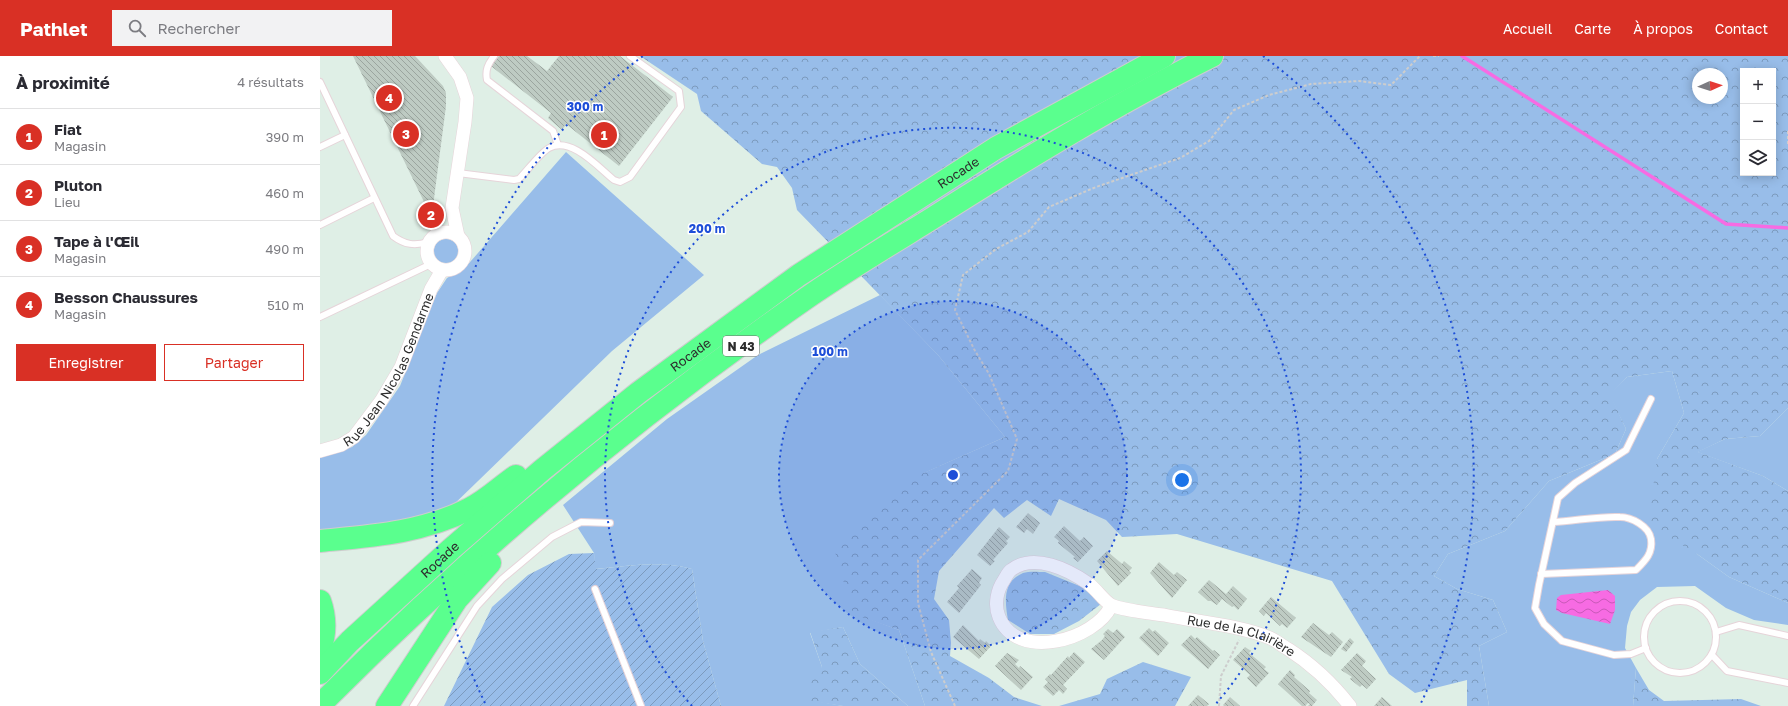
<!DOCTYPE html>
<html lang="fr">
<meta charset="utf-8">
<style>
body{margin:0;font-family:"Golos Text",sans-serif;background:#f2f2f3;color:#2b2b33}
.controls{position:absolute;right:12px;top:12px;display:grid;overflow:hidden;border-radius:0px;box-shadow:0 2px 10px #0003}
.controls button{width:36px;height:36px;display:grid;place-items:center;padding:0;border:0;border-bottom:1px solid #e1e1e2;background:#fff;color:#2b2b33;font:20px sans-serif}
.compass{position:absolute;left:1372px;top:12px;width:36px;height:36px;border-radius:50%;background:#fff;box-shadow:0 2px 10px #0003;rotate:87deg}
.you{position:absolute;left:862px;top:424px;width:14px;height:14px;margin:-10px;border:3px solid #fff;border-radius:50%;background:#1a73e8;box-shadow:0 0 0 6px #1a73e833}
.badge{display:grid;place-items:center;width:26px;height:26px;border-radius:50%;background:#d93025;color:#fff;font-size:13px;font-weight:700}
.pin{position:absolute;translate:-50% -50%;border:2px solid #fff;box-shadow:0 1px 4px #0006}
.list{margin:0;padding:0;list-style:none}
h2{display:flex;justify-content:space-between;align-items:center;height:52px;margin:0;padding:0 16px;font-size:17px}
h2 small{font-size:13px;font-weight:400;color:#7c7c81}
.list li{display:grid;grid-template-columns:26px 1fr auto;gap:12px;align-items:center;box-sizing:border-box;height:56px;padding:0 16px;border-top:1px solid #e1e1e2}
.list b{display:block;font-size:15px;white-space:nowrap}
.list p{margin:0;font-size:13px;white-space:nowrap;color:#7c7c81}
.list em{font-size:13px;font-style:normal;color:#7c7c81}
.actions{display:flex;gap:8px;padding:12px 16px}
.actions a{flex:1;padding:9px 0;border:1px solid #d93025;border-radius:0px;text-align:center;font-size:14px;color:#d93025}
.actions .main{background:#d93025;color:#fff}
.icon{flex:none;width:22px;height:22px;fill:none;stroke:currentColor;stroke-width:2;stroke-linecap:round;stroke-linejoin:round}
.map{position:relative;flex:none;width:1468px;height:650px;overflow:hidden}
header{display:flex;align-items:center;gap:24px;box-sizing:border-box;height:56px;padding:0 20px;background:#d93025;color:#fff}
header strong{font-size:19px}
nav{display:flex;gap:22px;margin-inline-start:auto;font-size:14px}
.search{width:280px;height:36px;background:#f2f2f3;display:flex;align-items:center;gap:10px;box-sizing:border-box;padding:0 14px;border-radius:0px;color:#7c7c81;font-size:15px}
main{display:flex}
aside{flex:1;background:#fff}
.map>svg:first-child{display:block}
.grass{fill:#98bde9}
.forest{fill:url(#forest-crowns);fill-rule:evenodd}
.garden{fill:url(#garden-furrows)}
.water{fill:url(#water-waves)}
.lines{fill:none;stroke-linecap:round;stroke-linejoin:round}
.stream{stroke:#f76be3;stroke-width:3.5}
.building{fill:url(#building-back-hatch)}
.lane-casing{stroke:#e6d4d9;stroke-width:8}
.street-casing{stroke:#e6d4d9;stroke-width:14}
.highway-casing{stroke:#cdcdcd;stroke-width:24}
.path{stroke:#cdcdcd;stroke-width:2;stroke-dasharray:3 2;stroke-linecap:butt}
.lane{stroke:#fff;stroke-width:6}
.street{stroke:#fff;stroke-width:13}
.highway{stroke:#5aff8e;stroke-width:22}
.ring{fill:none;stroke:#1d4ed8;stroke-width:2;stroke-dasharray:2 4}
.labels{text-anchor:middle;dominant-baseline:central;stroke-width:3;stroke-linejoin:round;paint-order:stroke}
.shield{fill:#fff;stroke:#6c6c6c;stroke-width:1}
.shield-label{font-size:12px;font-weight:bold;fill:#2d2d2d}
.street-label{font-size:13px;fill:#2d2d2d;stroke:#fff}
.centre{fill:#1d4ed8;stroke:#fff;stroke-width:2}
.ring-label{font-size:12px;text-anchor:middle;font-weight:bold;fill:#1d4ed8;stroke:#fff;stroke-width:3;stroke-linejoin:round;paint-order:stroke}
</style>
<header>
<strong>Pathlet</strong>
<div class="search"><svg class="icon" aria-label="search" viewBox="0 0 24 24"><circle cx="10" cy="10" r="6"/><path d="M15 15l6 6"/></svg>Rechercher</div>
<nav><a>Accueil</a><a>Carte</a><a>À propos</a><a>Contact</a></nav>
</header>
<main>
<aside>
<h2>À proximité<small>4 résultats</small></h2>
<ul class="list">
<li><span class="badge">1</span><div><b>Fiat</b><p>Magasin</p></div><em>390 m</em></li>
<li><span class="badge">2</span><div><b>Pluton</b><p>Lieu</p></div><em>460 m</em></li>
<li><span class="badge">3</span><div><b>Tape à l'Œil</b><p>Magasin</p></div><em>490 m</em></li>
<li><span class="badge">4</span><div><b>Besson Chaussures</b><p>Magasin</p></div><em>510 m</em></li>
</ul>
<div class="actions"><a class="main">Enregistrer</a><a>Partager</a></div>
</aside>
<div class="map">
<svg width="1468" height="650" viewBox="0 0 1468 650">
<defs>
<pattern id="forest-crowns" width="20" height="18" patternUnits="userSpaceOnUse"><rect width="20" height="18" fill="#98bde9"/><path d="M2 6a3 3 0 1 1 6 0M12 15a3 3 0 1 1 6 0" fill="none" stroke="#7c9abd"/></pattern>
<pattern id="garden-furrows" width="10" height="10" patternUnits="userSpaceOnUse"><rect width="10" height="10" fill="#98bde9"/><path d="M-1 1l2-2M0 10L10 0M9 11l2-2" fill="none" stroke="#7c9abd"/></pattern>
<pattern id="water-waves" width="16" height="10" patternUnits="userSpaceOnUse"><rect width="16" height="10" fill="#f76be3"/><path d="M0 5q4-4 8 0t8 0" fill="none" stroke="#c858b8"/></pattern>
<pattern id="building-back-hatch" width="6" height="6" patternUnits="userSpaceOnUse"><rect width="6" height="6" fill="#becbc3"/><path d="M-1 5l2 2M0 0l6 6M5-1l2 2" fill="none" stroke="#9ba59f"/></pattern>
</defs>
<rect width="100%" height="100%" fill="#dfefe6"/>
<g class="grass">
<polygon points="246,96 384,219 292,295 125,457 92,470 0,475 0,401 32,391 46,379 80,330 117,237 127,222 144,213"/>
<circle cx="126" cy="195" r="12"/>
<path d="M560,239L618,299L685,381L604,417L533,557L579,574L605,650H588L540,608L523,571L490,577L502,611L490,644L523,650H401L383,585L372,513C340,504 308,510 275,513L274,497L243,449L347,363L438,299Z"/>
<polygon points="1352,315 1364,357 1337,403 1377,498 1409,521 1468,547 1468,569 1434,564 1406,552 1375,530 1337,531 1320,544 1311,556 1307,570 1305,592 1316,612 1313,650 1169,650 1159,590 1187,576 1173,544 1137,533 1114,520 1128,498 1185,475 1229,425 1295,398 1306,373 1289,338 1307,321"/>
<polygon points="1468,352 1468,435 1443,420 1377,396 1405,383 1440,380"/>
</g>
<g class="forest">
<path d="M320,0H1468V352L1440,380L1405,383L1378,396L1443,420L1468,435V547L1409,521L1377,498L1328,468L1337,403L1364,357L1352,315L1307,321L1290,338L1306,373L1295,398L1229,425L1185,475L1128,498L1114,520L1137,533L1173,544L1187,576L1159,590L1169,650H1147V624L1095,637L1069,618L1012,525L857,478L802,481L786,464L739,443L731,460L707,444L684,462L674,452L619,515L614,543L629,564L631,587L630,600L669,622L694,641L722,650H605L579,574L533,558L515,496L599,419L685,381L618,299L477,154L472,132L457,111L442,108L381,55L377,38ZM1423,15H1453V117H1423ZM1378,18H1402V42H1378Z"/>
<path d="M725,516L762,531L781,548L759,565L734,578H710L688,564C685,546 682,526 703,517C709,515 719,516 725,516Z"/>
<polygon points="523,571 540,608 588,650 523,650 490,645 490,620 502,611 490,576"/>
<polygon points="823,606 871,621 855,650 739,650 780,638 787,623"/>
<polygon points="1316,612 1329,634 1344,645 1421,643 1441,650 1313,650"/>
</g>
<path class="garden" d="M274,497L276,513C308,510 340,504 372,513L383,585L401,650H124L172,551L208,519L249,498Z"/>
<polygon class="water" points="1288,534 1295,540 1295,554 1290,568 1242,557 1236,554 1237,542 1241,539"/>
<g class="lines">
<polyline class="stream" points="1142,0 1406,168 1468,172"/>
</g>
<g class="building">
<polygon points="33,0 95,0 123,30 126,37 126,50 113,150 110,153 107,152"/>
<polygon points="179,0 207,0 227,15 239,0 300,0 353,41 299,110 246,68 242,74 228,62 231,57 171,10"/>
<polygon points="708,457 720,467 713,478 707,473 704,477 696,471"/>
<polygon points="744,470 760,485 764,481 773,490 758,506 753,502 755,501 738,487 739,485 734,481"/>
<polygon points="679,471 690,481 686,485 688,487 673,504 675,505 670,510 657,499"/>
<polygon points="787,495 802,508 804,505 812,512 809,515 811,517 798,530 777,505"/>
<polygon points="839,506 854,519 857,516 867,524 852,542 830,517"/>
<polygon points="652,513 662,522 659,527 661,529 639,557 627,546 639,532 637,530"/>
<polygon points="889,524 906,538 913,530 927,543 918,554 914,550 912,551 902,543 897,549 891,545 888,545 878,536"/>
<polygon points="951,541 976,562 967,572 962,568 960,570 946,557 944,560 939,555"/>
<polygon points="993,567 1009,579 1012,576 1023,586 1011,601 981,581"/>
<polygon points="643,569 659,585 660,583 665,587 666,585 671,590 659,603 633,581"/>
<polygon points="829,572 833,576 835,574 849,587 838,600 819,582"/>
<polygon points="788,573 793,577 797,573 805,581 784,604 771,593 782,584 785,580 783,578"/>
<polygon points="871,579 875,583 877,581 893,595 894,594 900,599 888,613 861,589"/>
<polygon points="1030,582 1034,586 1026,596 1021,593"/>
<polygon points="925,591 931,595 929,597 946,611 944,613 949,617 936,631 927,622 930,619 913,604"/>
<polygon points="754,596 765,606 743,629 747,633 743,638 739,634 733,640 723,631 728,626 725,623 730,618 731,619 748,600 749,602"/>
<polygon points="687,597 699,604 695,608 699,612 700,610 713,621 701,634 675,610"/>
<polygon points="1037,597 1046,605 1042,610 1056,623 1047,633 1042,629 1040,631 1030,623 1032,621 1021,614"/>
<polygon points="970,614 975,619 974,621 990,635 989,637 997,644 992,650 988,650 990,648 988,647 985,650 982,650 958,628"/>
<polygon points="878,639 889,648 887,650 868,650"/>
<polygon points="910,641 920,650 904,650 903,649"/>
<polygon points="1062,641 1072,650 1054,650"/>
</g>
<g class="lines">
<g class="lane-casing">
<g id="lane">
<path d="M174,0C168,8 165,14 167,24L233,75L238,89"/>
<path d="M0,26L73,180C85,189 95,190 108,186"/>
<polyline points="0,91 25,79"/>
<path d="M138,117L194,124L199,123C207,115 220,97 229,92C251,80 278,111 294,124L300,126L310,121L361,51L359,35L310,0"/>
<polyline points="0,169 54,142"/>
<polyline points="0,261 111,208"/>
<path d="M1221,518L1316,514C1326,504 1333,497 1331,483C1329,470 1311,461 1300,461C1278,460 1255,465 1233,466"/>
<polyline points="275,533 321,650"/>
<circle cx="1360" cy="581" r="36"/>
<polyline points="1396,576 1419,569 1468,580"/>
<polyline points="1326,592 1311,598 1294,599 1242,585 1224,568 1215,552 1219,529 1238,442 1255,427 1306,394 1331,343"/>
<polyline points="1392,599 1407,615 1468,627"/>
<polyline points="93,650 157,550 182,523 232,481 261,466 290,467"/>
</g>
</g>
<g class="street-casing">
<g id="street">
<polyline points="125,0 140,21 147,42 145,66 132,152 138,180"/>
<circle cx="126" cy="195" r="19"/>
<path id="s1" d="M0,395L21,389L34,381L61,345L81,311L111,233L122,214"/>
<path id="s2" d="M791,550C775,584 697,606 679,561C674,549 677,534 684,524C686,521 688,516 691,514C714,496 749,514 769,528C777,534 783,544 791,549C798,553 834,558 844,559C877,566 919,569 950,582C957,585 962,590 968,593C993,609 1012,627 1030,650"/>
</g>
</g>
<g class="highway-casing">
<g id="highway">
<path d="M0,485C52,480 101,477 149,453C166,445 181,430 196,420"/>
<path d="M0,545C6,562 6,577 0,594"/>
<path id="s3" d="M0,617L30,585L131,493L222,414L318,337L479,219L676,92L844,0"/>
<path d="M0,649C150,498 316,360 491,239C529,213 569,189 608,165C701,106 794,49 892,0"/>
<polyline points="67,650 137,543 170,507"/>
</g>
</g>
<g class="path">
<polyline points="1113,0 1119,0"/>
<polyline points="1468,75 1468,90"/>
<polyline points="635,650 611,596 598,547 598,504 688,415 697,383 669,318 654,293 635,254 643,219 676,193 708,176 729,151 776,131 860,102 889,85 914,54 949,39 991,28 1039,25 1071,29 1100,0"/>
<polyline points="899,650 901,620 919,584"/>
</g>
<use href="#lane" class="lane"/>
<use href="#street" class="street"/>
<use href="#highway" class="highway"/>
</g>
<circle cx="633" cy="419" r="174" fill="#1d4ed8" fill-opacity=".12"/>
<g class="ring">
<circle cx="633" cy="419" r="174"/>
<path d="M372 650A348 348 0 1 1 894 650"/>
<path d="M165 647A521 521 0 0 1 323 0M943 0A521 521 0 0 1 1101 647"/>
</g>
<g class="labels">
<rect class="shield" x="403" y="280" width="36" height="20" rx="3"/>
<g class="shield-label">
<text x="421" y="290">N 43</text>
</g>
<g class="street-label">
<text stroke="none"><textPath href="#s3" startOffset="813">Rocade</textPath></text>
<text stroke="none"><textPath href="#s3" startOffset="489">Rocade</textPath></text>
<text stroke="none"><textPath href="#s1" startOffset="113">Rue Jean Nicolas Gendarme</textPath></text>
<text stroke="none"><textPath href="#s3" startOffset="165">Rocade</textPath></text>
<text stroke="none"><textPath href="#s2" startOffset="435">Rue de la Clairière</textPath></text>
</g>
</g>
<circle cx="633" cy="419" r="6" class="centre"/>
<g class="ring-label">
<text x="265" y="55">300 m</text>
<text x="387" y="177">200 m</text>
<text x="510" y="300">100 m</text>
</g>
</svg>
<div class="controls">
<button>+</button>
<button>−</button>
<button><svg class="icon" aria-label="layers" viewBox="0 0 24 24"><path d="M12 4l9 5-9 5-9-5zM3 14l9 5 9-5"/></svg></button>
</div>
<svg class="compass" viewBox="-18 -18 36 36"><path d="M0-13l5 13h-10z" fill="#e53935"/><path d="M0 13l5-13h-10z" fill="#7c7c81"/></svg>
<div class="you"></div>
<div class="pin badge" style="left:284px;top:79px">1</div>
<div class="pin badge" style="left:111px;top:159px">2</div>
<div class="pin badge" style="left:86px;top:78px">3</div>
<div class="pin badge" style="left:69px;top:42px">4</div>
</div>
</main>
